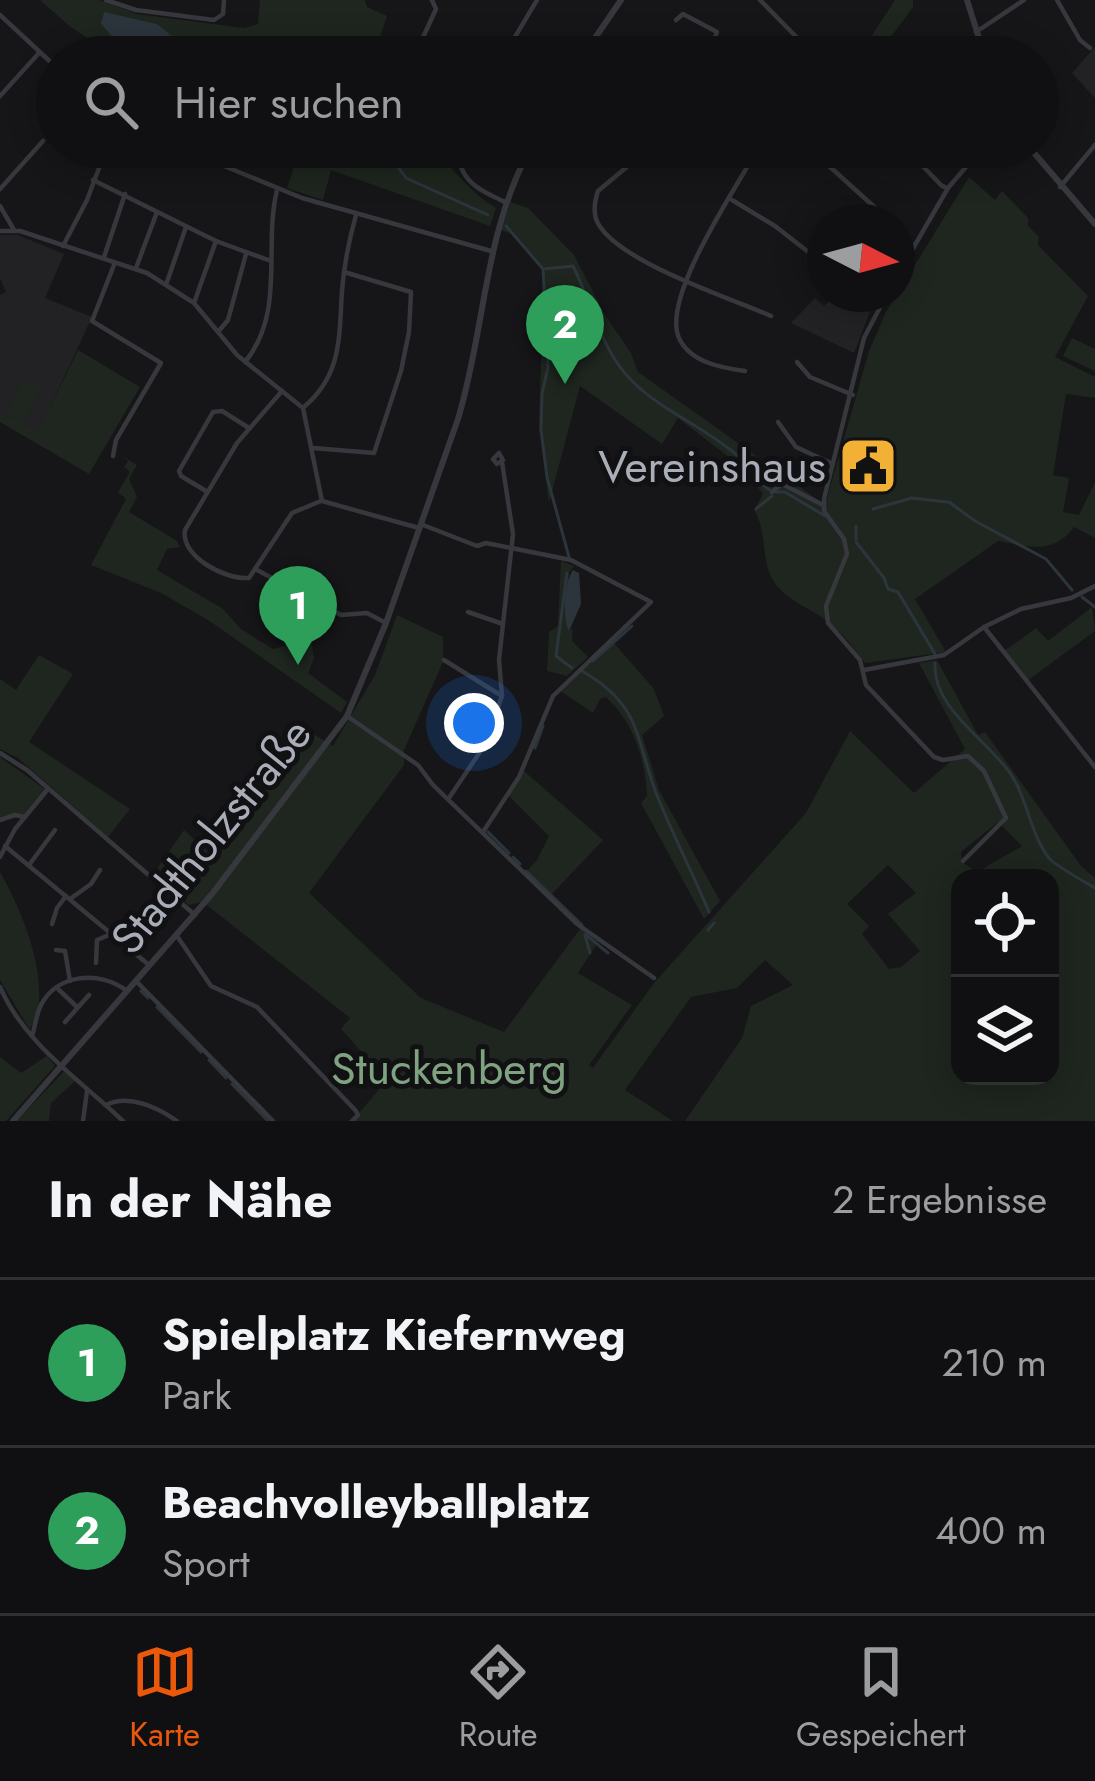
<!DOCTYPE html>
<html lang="de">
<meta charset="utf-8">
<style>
body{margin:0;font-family:Jost,sans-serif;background:#19191b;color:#f1f3f6}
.controls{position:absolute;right:36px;bottom:36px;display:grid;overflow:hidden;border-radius:24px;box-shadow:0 6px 30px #0003}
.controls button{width:108px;height:108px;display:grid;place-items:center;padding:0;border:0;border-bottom:3px solid #303032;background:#101012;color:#f1f3f6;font:60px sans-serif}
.compass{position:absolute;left:807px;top:204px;width:108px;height:108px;border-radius:50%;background:#101012;box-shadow:0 6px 30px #0003;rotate:96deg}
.you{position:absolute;left:474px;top:723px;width:42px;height:42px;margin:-30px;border:9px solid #fff;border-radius:50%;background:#1a73e8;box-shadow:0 0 0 18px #1a73e833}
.badge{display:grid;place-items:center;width:78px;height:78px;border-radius:50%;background:#ea580c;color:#fff;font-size:39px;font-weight:700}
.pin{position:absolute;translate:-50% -99px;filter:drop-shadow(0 3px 6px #0008)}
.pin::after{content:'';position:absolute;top:63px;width:42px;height:36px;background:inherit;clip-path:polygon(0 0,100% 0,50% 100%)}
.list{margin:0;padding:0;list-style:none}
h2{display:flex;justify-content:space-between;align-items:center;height:156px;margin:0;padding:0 48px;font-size:51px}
h2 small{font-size:39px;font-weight:400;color:#9c9d9f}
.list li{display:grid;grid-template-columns:78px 1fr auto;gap:36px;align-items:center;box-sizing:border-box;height:168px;padding:0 48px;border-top:3px solid #303032}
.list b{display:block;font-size:45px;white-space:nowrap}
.list p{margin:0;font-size:39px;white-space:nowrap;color:#9c9d9f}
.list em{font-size:39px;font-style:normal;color:#9c9d9f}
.icon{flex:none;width:66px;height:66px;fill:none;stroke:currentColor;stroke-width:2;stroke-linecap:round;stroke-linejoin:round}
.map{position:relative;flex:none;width:1095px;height:1121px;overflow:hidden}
.search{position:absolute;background:#101012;box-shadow:0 6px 30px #0003;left:36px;right:36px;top:36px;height:132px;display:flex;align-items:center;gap:30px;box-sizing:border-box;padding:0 42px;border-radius:66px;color:#9c9d9f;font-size:45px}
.sheet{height:492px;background:#101012}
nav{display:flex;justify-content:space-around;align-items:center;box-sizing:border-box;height:168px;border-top:3px solid #303032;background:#101012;font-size:33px;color:#9c9d9f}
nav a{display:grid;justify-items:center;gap:6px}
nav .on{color:#ea580c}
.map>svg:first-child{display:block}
.built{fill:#222225}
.green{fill:#1e261f;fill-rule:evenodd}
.water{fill:#2c353c}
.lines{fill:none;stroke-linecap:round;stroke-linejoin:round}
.stream{stroke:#2c353c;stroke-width:3}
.minor{stroke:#37383d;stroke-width:4.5}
.tertiary{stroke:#37383d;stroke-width:6}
.labels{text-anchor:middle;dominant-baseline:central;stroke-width:10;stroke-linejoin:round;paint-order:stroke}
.poi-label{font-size:45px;fill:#a8adb8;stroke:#111113;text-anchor:end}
.street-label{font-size:45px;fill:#a8adb8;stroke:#111113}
.park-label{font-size:45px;fill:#7fa381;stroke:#111113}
</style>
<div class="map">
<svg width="1095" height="1121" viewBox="0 0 1095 1121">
<rect width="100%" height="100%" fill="#161618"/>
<g class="built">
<polygon points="1095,47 1095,98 1072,73"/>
<polygon points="0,235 18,235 64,254 45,298 92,317 39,431 0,413 0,295 6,292 0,278"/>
<polygon points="838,294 853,294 871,309 854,353 791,323 815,298 824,306"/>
</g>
<g class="green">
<path d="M40,0H99L137,14L244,28L258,24L260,0H365L367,7L387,16L378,43L406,57H116L68,25ZM104,13L157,24L172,37L116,41L103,26Z"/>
<polygon points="895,0 913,0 913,7 876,57 861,52"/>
<path d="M259,147H430C453,167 470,193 496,208L490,226L331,170L323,200L287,188L296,161Z"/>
<path d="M969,177L995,200L1002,191L1028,218V226L1039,237L1038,245L1088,296L1055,357L1095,377V398L1066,394L1053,475L1069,478L1063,512L1079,515L1095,482V538L1074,527C1054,555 1028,547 998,541L915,599L946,652L865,663C853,647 843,633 827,621C810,608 787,601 774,582C760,560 768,532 754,510L763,494L743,468L678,418L662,444L580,386L549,503L539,424L544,272L511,234L501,230L511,202L528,208L574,255L605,315L631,353L638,372L825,505L869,351L886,312Z"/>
<polygon points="1072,338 1095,349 1095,371 1063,356"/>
<polygon points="78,350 140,387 89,474 0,422 0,413 21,422 7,414 23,380 40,388 23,423 39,430"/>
<polygon points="122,456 137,465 129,479 137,497 129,512 177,541 180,547 167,549 157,570 223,609 241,629 273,649 311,639 314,658 308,673 347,702 341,713 208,620 161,593 91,565 126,499 118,492 130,472 124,467 128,461"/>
<polygon points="561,561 574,566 569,573 569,630 573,629 572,641 588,657 567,676 547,671 549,632 558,626"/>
<polygon points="1092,607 1095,631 1027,681 1004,651 1036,628 1048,641"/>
<path d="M397,615L443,637V662L404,750V765L309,893L421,998L504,1032L580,929L598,942L578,973L632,1005L589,1065L593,1068L654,983L806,813L850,731L914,793L965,749L919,663L937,660L978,735L985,732L1081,866L1095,878V1121H685L742,1038L751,1006L793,985L765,960L737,988L691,997L625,1090L673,1121H352L387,1080L341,1029L350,1018L208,906L201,902L189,905L153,875L184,830L208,852L215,853L299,725L333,746L375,675ZM998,822L1022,846L977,872L962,862L961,852ZM888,865L916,893L888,914L920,951L901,967L889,969L862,934L869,926L847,904ZM960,878H1050V1076H960Z"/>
<path d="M613,642L654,689L664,716L642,735L659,790L720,901L704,919L641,803L647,796C645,758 634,723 606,697L600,699L593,713L559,690Z"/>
<polygon points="39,655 73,674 29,742 130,809 108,837 18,758 0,749 0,679 16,690"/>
<polygon points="0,757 46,790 25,814 0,821"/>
<polygon points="524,771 603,840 550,896 526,872 537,860 549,836 509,796"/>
<path d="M0,872C21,909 42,960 39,1003C39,1011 32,1024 30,1030L0,980Z"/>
<polygon points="47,1056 55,1066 6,1121 0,1121 0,1057 21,1073"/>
<polygon points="64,1071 75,1081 51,1103 49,1121 17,1121"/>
</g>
<g class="water">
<polygon points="104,12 157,24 173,37 116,41 101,24"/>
<path d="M573,570L579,573L581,604L569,631C562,616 564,583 573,570Z"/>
</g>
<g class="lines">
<g class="stream">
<path d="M172,37C202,39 227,57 257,52L261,57"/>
<polyline points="384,147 406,178 488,215"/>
<path d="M506,226L543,269L573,266C592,304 601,350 632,381C663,412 707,428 739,457C752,468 755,482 770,490"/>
<polyline points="543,269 548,367 542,394 541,430 547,477 569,557"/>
<polyline points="775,492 785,492 825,516"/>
<polyline points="949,502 975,521 1046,559 1072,590"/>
<polyline points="756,509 772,496"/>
<polyline points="873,509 912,498 947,502"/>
<polyline points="856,526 856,539"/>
<polyline points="856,542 884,578 888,589 898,592 935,654"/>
<polyline points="567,573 556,656 572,668"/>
<polyline points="1082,597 1095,607"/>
<polyline points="593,661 632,626"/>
<path d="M935,663C932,712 996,744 1016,783C1028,806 1032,836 1049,858C1054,865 1085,882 1095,888"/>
<path d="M582,671C641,705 635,736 656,793C672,833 692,872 709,912"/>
<polyline points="535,748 543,726"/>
<polyline points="488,832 509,853"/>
<polyline points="513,857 520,864"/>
<polyline points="526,871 582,925"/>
<polyline points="708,930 714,923"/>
<polyline points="585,934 608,953"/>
<polyline points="585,935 590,953"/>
<polyline points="141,991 148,998"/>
<polyline points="157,1007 201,1052"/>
<polyline points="209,1060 226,1078"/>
<polyline points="232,1084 268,1121"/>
</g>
<g class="minor">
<polyline points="106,0 136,10 214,20 223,14 224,0"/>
<polyline points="760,0 816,57"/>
<polyline points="1057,0 1080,40 1090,48"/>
<polyline points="0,15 57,68"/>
<polyline points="676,20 683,14 717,32 707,57"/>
<polyline points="976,32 1024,0"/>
<polyline points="414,57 436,9 432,0"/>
<polyline points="503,57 537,0"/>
<polyline points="651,57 654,52"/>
<polyline points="922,57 923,55"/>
<polyline points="0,96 39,53"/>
<polyline points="178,147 302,198 491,251"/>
<path d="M458,147C457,180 479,190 505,202"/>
<polyline points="808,147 891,222"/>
<polyline points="904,147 942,186 948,188"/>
<path d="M628,166L598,191C595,200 593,209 596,219C611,260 731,298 771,316"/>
<polyline points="93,180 216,241 271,261"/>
<polyline points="1060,187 1095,145"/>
<polyline points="0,189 43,141"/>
<polyline points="732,200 775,226 825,265"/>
<polyline points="0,206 14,230"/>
<polyline points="897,229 914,247"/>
<polyline points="0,231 20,231 147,273 194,303 237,355 303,408 322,501 419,528"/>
<polyline points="63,246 87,200 107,147"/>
<polyline points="104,257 125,194"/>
<polyline points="136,268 157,212"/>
<polyline points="897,276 948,188 983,147"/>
<polyline points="167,282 186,227"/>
<polyline points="862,294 880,306"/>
<polyline points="887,294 864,338 824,499 824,511 844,539 847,554 826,606 828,623 860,660 866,685 934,757 943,760 968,756 984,771 1006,818 963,861"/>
<polyline points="194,303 216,241"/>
<polyline points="218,332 228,320 246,254"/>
<path d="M245,362C286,312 263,247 277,190"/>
<polyline points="797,362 810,377 853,395"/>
<path d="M745,371C723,368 692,363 680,340C658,301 738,185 759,147"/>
<path d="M282,391L237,443L185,530C180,556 225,580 249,578L292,513L321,501"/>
<path d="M305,406C342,374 339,337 342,291C344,265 349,240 356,215"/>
<polyline points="778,422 796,447 833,464"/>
<polyline points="313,448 374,453 401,371 409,332 411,292 344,272"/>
<polygon points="499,453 503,460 497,464 493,459"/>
<polyline points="113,456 116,440 161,363 92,321 114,265"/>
<polyline points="206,491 181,476 179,471 213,412 222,411 249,428"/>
<polyline points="772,492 782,484 823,505"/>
<polyline points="423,525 477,546 486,543 571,560 651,602 553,696 519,777 483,832"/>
<polyline points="257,570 341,615 367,613 386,623"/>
<polyline points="468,612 503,624"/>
<polyline points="984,627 1095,767"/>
<polyline points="444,660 502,696"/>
<polyline points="864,670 944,655 984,627 1021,609 1071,598 1095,586"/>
<polyline points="347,716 418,765 433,785 577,924 654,978"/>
<polyline points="0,753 27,770 195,915"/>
<polyline points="449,798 482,749 502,696 499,660 513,534 502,462"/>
<polyline points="0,820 15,815 24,817"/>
<polyline points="5,846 149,965"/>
<polyline points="0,857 15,829 48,789"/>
<polyline points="29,865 55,830"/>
<polyline points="70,899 91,884 100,870"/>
<polyline points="52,924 57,908 66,896"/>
<polyline points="177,936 211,986 257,1007 356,1111 358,1115 352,1121"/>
<polyline points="115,938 132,921"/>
<polyline points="56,950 65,951 70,981"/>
<polyline points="96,963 97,940 111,934"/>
<polyline points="137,982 273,1121"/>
<path d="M0,987C24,1043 80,1080 123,1121"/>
<polyline points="57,988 77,1007"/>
<polyline points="65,1022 89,995"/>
<path d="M32,1036C35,1027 36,1016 40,1007C56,973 100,970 127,991"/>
<path d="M106,1105C129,1094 157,1107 177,1121"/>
<polyline points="83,1121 87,1091"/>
</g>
<g class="tertiary">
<polyline points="967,0 985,57"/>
<polyline points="582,57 621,0"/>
<polyline points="1029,147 1095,224"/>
<path d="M13,1121L212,894L347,716L386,623L458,419C486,326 483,235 531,147"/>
</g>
</g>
<defs>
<g id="civic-square" transform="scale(3)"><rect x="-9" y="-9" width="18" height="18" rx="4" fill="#f2b134" stroke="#111113"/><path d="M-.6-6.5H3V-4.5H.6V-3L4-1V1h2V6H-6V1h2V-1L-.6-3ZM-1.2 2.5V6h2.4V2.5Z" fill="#111"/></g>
</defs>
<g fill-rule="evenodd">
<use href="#civic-square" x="868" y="466"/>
</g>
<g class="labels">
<g class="poi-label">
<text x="826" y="466">Vereinshaus</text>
</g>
<g class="street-label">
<text transform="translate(211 836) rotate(-51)">Stadtholzstraße</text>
</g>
<g class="park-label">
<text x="449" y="1068">Stuckenberg</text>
</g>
</g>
</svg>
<div class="controls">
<button><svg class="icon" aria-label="locate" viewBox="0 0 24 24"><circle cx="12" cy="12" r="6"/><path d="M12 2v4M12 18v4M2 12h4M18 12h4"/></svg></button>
<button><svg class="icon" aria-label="layers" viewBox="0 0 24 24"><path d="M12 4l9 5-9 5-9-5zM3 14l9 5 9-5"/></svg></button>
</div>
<svg class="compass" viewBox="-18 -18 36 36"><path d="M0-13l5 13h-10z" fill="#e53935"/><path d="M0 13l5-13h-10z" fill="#9c9d9f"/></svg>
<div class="you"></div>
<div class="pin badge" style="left:298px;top:665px;background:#2e9e5b">1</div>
<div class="pin badge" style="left:565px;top:384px;background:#2e9e5b">2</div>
<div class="search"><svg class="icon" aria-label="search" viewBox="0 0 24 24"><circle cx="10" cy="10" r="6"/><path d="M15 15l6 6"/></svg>Hier suchen</div>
</div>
<section class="sheet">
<h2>In der Nähe<small>2 Ergebnisse</small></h2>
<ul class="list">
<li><span class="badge" style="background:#2e9e5b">1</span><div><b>Spielplatz Kiefernweg</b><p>Park</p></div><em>210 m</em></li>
<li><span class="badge" style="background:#2e9e5b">2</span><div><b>Beachvolleyballplatz</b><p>Sport</p></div><em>400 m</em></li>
</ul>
</section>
<nav>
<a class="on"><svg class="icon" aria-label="map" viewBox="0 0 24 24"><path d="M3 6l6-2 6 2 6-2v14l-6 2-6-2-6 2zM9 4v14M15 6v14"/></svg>Karte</a>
<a><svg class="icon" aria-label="directions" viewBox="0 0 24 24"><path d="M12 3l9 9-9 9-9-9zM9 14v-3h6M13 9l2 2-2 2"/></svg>Route</a>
<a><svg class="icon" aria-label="saved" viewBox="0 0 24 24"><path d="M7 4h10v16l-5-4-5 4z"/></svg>Gespeichert</a>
</nav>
